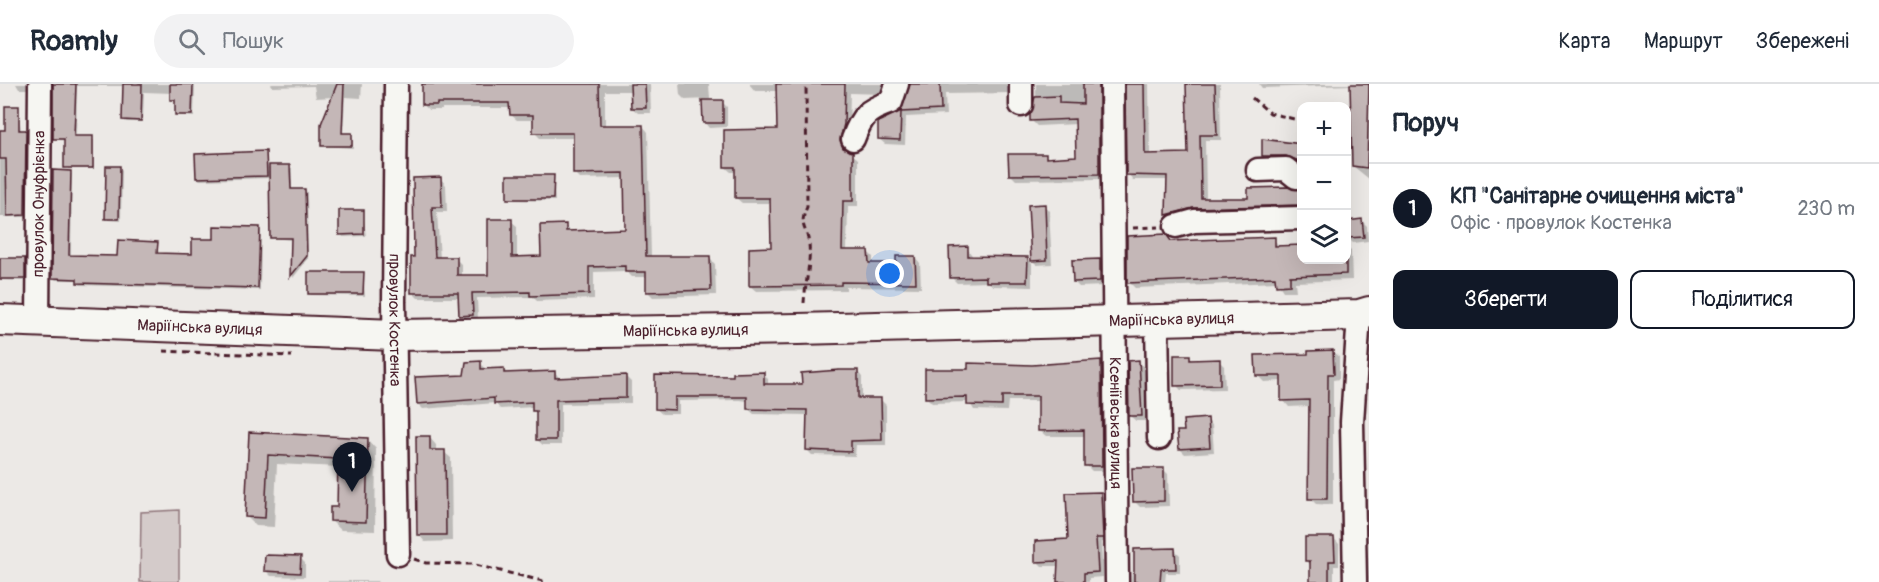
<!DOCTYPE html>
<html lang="uk">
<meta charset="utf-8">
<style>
body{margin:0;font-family:Pangolin,sans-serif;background:#f2f2f3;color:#1f2937}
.controls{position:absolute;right:18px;top:18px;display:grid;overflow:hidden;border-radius:12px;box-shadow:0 6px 24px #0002}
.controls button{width:54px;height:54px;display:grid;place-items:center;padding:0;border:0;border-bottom:2px solid #e0e1e3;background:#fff;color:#1f2937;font:30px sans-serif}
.you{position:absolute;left:890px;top:190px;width:21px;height:21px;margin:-15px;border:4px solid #fff;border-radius:50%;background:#1a73e8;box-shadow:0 0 0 9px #1a73e833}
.badge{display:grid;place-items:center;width:39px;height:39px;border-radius:50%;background:#111827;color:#fff;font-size:20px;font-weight:700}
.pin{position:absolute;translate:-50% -50px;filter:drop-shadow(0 2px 3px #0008)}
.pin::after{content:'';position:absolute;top:32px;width:21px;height:18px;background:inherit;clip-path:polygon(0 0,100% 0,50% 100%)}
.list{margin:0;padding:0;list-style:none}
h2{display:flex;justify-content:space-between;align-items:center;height:78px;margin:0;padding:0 24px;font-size:26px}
h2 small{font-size:20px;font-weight:400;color:#747a83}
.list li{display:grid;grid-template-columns:39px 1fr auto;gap:18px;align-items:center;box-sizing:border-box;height:90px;padding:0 24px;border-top:2px solid #e0e1e3}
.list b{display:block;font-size:22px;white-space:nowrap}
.list p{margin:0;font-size:20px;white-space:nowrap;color:#747a83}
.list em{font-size:20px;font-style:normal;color:#747a83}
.actions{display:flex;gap:12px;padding:18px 24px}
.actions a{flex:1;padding:14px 0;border:2px solid #111827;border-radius:12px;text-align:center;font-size:21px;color:#111827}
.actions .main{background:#111827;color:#fff}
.icon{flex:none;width:33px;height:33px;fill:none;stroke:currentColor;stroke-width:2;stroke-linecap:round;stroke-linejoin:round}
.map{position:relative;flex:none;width:1369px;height:498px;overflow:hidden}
header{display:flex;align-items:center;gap:36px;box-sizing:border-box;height:84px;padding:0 30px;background:#fff;border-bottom:2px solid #e0e1e3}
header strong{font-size:28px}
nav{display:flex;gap:33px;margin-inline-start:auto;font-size:21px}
.search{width:420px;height:54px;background:#f2f2f3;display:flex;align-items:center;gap:15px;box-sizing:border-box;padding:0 21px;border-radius:33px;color:#747a83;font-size:22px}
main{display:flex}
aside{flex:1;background:#fff}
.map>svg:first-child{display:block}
.green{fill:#d4cbca;stroke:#8f757a;stroke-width:1.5}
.shadow{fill:#0003}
.building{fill:#c4b7b7;stroke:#4a1f2b;stroke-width:1.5}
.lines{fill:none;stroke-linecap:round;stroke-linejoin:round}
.minor-casing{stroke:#4a1f2b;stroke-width:27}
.major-casing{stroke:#4a1f2b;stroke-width:34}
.path{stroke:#4a1f2b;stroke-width:3;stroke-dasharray:6 4.5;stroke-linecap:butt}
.minor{stroke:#f6f6f2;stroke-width:22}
.major{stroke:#f6f6f2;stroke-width:30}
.labels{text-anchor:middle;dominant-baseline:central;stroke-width:4.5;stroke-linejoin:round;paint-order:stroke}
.street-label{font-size:16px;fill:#4a1f2b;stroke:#f6f6f2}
</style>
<header>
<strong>Roamly</strong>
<div class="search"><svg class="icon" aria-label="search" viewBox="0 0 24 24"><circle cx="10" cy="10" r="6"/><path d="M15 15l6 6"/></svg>Пошук</div>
<nav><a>Карта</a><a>Маршрут</a><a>Збережені</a></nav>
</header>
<main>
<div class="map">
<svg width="1369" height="498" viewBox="0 0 1369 498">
<rect width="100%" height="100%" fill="#ece9e6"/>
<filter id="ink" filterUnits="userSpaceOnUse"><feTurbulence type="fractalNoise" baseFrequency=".0167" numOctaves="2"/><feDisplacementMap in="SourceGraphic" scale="12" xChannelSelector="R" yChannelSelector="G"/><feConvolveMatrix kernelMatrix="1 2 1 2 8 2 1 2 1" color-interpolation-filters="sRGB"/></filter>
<g filter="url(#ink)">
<polygon class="green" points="179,426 179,498 140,498 141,428"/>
<g class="shadow">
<polygon points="16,0 29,0 28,5 19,5"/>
<polygon points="54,0 195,0 194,33 176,31 176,18 172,16 172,9 144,8 143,38 126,38 124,36 124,2 77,2 76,54 94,56 94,85 68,85 66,57 55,55"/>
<polygon points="271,0 362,0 361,14 345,13 343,51 353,53 353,64 322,62 333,13 316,14 314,2 273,3"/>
<polygon points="423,0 650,0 651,29 638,29 632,24 632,7 605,7 605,43 643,42 648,48 651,173 709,174 715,180 716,211 653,213 648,208 648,193 632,193 626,187 594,188 594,215 537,217 533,213 477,214 478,236 466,237 461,232 460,214 418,214 412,208 416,174 441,95 446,101 447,128 437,128 440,175 456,175 462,181 462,193 489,192 511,137 517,142 517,174 543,173 565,142 571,147 626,146 626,94 580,95 575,90 574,54 540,54 534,48 534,36 517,36 511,31 511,24 442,24 442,26 429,26 423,21"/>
<polygon points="679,0 709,0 710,15 685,16 680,11"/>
<polygon points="749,0 891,0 883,10 850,9 849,46 844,63 858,75 858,122 848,122 847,167 868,168 873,173 873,181 897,181 915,173 920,179 921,204 846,203 846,206 756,207 750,202 772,165 772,119 742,119 736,114 736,88 731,88 725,83 778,47 778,7 755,7"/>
<polygon points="911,0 1014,0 1013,9 945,10 946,31 906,33 905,61 885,60 879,55 880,39 902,28"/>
<polygon points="1036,0 1107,0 1104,95 1016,96 1010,90 1045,71 1049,75 1078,74 1077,40 1037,42 1032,37 1036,21"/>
<polygon points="1127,0 1149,0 1150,71 1189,71 1188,0 1220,0 1221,56 1205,56 1206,115 1249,115 1302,108 1302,126 1172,136 1167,130 1168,96 1133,96 1128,90"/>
<polygon points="1259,0 1369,0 1369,95 1353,82 1351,1 1262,4"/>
<polygon points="722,18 727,23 727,43 709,44 704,38"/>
<polygon points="18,23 21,47 27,49 27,133 0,133 0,47 7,47"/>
<polygon points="1264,56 1302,62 1302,80 1290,75 1267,75 1263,72"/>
<polygon points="265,69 268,83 292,84 292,106 307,108 308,175 293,194 292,156 272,154 270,94 200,96 197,94"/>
<polygon points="120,84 122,86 121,137 109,136 107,134"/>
<polygon points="70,88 72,90 71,172 119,173 157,159 159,171 193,172 215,157 259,144 261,147 260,206 80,201 78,196 56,196 53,194"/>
<polygon points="553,92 555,117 511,116 508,114"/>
<polygon points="1044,121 1049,127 1052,180 1037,181 1032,176 1032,203 993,202 988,198 957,199 952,194 967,164 973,173 1027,174 1032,179 1030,122"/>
<polygon points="363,127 366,152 343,153 341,150"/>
<polygon points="1362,137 1367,142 1368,157 1353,159 1348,154 1347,138"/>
<polygon points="1274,155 1280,164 1302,176 1346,176 1346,163 1351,167 1352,196 1295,198 1296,207 1283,207 1277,198 1135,204 1129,198 1172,159"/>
<polygon points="0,176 24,176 26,197 0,196"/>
<polygon points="1100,177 1105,182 1105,202 1079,203 1074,198"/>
<polygon points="363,190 365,212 311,211 309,209"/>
<polygon points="1332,267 1339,273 1339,295 1333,296 1333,421 1316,420 1310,414 1310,322 1289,323 1283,316 1282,297 1264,298 1258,292 1310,271"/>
<polygon points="1189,272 1194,277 1219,277 1224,282 1225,305 1181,306 1176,301"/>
<polygon points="1101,278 1106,284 1107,387 1092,387 1086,381 1086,352 1046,352 1040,347 1039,317 1008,317 1007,327 974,326 969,318 932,319 926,313 970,286"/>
<polygon points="1138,278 1144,283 1146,337 1136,337 1130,332"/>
<polygon points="480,279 486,286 504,286 508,290 555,288 560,295 626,293 631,298 631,319 561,320 561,361 543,361 537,356 538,330 534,323 500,325 495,319 423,325 418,320 466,292"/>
<polygon points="857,287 862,293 862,316 880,315 886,321 886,361 856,361 855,372 812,371 807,366 809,331 754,330 748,325 748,317 740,316 679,317 679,330 662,330 656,325 657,293 735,293 763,290 768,295 768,302 803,302"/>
<polygon points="1207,336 1212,341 1214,368 1185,370 1180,365"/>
<polygon points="250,350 367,355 376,365 375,447 341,446 331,437 339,425 339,383 277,380 274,443 256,442 246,432"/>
<polygon points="430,354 436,361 436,368 444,368 451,374 452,457 425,458 419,451"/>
<polygon points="1163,385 1168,390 1169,422 1140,423 1135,418"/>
<polygon points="1100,410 1106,415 1107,458 1101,458 1103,493 1089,494 1089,498 1059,498 1060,482 1042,482 1037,477 1070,457"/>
<polygon points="1334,454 1339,460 1339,482 1334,482 1334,498 1311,498 1311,482 1307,477"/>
<polygon points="1175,466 1180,471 1180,489 1166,489 1165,498 1131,498 1132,489"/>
<polygon points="300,474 305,479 305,493 271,492 266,487"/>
<polygon points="328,497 377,497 378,498 328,498"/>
</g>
<g class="building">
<polygon points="53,0 76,0 74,52 93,52 93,84 64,84 64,55 53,55"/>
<polygon points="123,0 142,0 141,37 122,36"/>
<polygon points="170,0 193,0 192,31 175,31 175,16 170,16"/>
<polygon points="337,0 344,0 342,49 352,49 352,62 321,62 321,40"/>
<polygon points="422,0 599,0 600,41 643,41 646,172 710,172 711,206 646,208 646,188 625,188 625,182 589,183 589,210 530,212 530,208 472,209 473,231 459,232 458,209 411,209 411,173 414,173 413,94 441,93 442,123 432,123 435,173 457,173 457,191 488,191 488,135 512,135 512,173 541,172 540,141 566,140 566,147 625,145 624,89 573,90 573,49 533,49 533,31 510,31 509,19 437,19 437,21 422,21"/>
<polygon points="630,0 645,0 646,24 631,24"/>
<polygon points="776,0 845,0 844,40 840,56 843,64 853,68 853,117 843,117 842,166 868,166 869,179 896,179 896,172 915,172 916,199 841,198 841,201 749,202 749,164 771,163 770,114 735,114 735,83 724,83 724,46 777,45"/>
<polygon points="910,0 940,0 941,26 901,28 900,56 878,55 878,38 901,27"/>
<polygon points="1083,0 1099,0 1099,90 1009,91 1008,70 1046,70 1046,74 1076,72 1075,35 1030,37 1030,31 1035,13 1059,12 1059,19 1083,20"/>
<polygon points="1125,0 1144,0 1145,70 1188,69 1186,0 1215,0 1217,51 1200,51 1201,114 1248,114 1248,104 1287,103 1302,106 1302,121 1193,124 1166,131 1167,92 1126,91"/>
<polygon points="1350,0 1369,0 1367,84 1352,82"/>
<polygon points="702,16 723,16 723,39 703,39"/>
<polygon points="5,22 19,22 19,46 26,46 25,131 7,132 6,75 0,75 0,46 5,46"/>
<polygon points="1262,55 1302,60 1302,78 1286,72 1262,72"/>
<polygon points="266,67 267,92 196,94 195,70"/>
<polygon points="269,81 290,81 291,105 305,105 307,172 290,193 291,154 270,154"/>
<polygon points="106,82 120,82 119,135 105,135"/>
<polygon points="53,86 71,87 69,171 117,172 118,156 158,158 157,169 192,170 192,155 214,155 214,142 260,143 258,204 77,199 77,195 52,194"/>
<polygon points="507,91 554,91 553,115 507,115"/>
<polygon points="1045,120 1047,176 1031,177 1028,121"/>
<polygon points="339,126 364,126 364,150 339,151"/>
<polygon points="1362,135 1364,153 1347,154 1347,137"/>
<polygon points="1166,150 1171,157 1275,153 1275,162 1302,161 1302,176 1346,176 1346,190 1290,192 1290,201 1276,202 1275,193 1127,199 1127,152"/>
<polygon points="968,162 968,172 1028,173 1027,198 986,198 986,193 950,194 949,163"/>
<rect x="0" y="174" width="25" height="21"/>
<polygon points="1100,175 1100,197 1073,198 1072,176"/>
<polygon points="308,188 364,188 363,210 308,210"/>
<polygon points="1333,266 1334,290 1328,290 1327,415 1308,415 1309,316 1281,317 1281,292 1256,292 1255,271 1308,270 1308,267"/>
<polygon points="1174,271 1190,271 1190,276 1220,275 1220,301 1174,302"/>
<polygon points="1101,276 1102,382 1084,382 1084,346 1038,347 1038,312 1002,312 1002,322 967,321 967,313 925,314 925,285 968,285 968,279 1032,281"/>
<polygon points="1139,276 1142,332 1129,332 1128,277"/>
<polygon points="481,277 481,285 504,284 504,289 555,287 555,294 626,291 626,314 556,316 556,356 536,356 536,327 532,327 532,318 494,320 494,314 417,320 415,293 464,291 466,278"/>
<polygon points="839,286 858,286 858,314 881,314 882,356 851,357 851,368 806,366 807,326 747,325 747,313 675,313 675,326 655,325 655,291 733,292 733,289 764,288 764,300 802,300 801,289"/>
<polygon points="1208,334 1210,363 1179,365 1177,347 1184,347 1183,336"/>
<polygon points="249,348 368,354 366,438 330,437 330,423 337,423 338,375 268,371 265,434 245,433"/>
<polygon points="416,352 430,352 430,366 445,366 446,451 417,451"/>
<polygon points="1132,384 1164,384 1164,417 1133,418"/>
<polygon points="1101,408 1103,454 1096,454 1098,488 1084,489 1084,498 1057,498 1058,477 1035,478 1035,457 1068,455 1066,409"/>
<polygon points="1305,453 1334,453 1335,477 1329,477 1329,498 1310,498 1310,477 1305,477"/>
<polygon points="1175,464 1176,485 1161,485 1160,498 1134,498 1134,465"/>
<polygon points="265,471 301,472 300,489 264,487"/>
</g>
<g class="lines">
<g class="minor-casing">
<g id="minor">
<path id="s1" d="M396,0L394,218L398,470"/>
<polyline points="1021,0 1021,21"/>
<path id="s2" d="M1112,0L1117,498"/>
<path d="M853,55C862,31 867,26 891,18L897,0"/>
<polyline points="1258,86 1286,85 1296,93 1302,93"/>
<polyline points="1176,142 1194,137 1302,134"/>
<polyline points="1157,237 1159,354"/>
<path id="s3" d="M38,238L40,0"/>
<polyline points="1355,498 1352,338 1359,231"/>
</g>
</g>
<g class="major-casing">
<g id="major">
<path id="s4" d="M0,236L395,251L798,245L1359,231L1369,228"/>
</g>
</g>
<g class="path">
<polyline points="1252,14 1270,29 1302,37"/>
<polyline points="1133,144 1159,143"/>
<path d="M804,219C805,201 811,179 809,160C807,143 798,143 807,123L806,0"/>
<polyline points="163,267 292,272"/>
<polyline points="414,475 426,479 471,480 547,498"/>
</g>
<use href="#minor" class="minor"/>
<use href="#major" class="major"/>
</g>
</g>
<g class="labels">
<g class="street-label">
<text stroke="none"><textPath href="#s3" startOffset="118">провулок Онуфрієнка</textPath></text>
<text stroke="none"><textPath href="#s1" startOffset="236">провулок Костенка</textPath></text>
<text stroke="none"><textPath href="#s4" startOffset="1172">Маріїнська вулиця</textPath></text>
<text stroke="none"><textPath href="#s4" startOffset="200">Маріїнська вулиця</textPath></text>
<text stroke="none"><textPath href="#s4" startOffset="686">Маріїнська вулиця</textPath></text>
<text stroke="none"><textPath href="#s2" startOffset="339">Ксеніївська вулиця</textPath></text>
</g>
</g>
</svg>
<div class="controls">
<button>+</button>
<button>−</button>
<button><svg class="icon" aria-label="layers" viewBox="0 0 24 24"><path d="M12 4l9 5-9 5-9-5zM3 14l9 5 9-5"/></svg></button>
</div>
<div class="you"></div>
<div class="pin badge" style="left:352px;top:408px">1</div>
</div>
<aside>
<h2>Поруч<small></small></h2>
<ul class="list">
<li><span class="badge">1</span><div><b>КП &quot;Санітарне очищення міста&quot;</b><p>Офіс · провулок Костенка</p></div><em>230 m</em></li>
</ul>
<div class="actions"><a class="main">Зберегти</a><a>Поділитися</a></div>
</aside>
</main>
